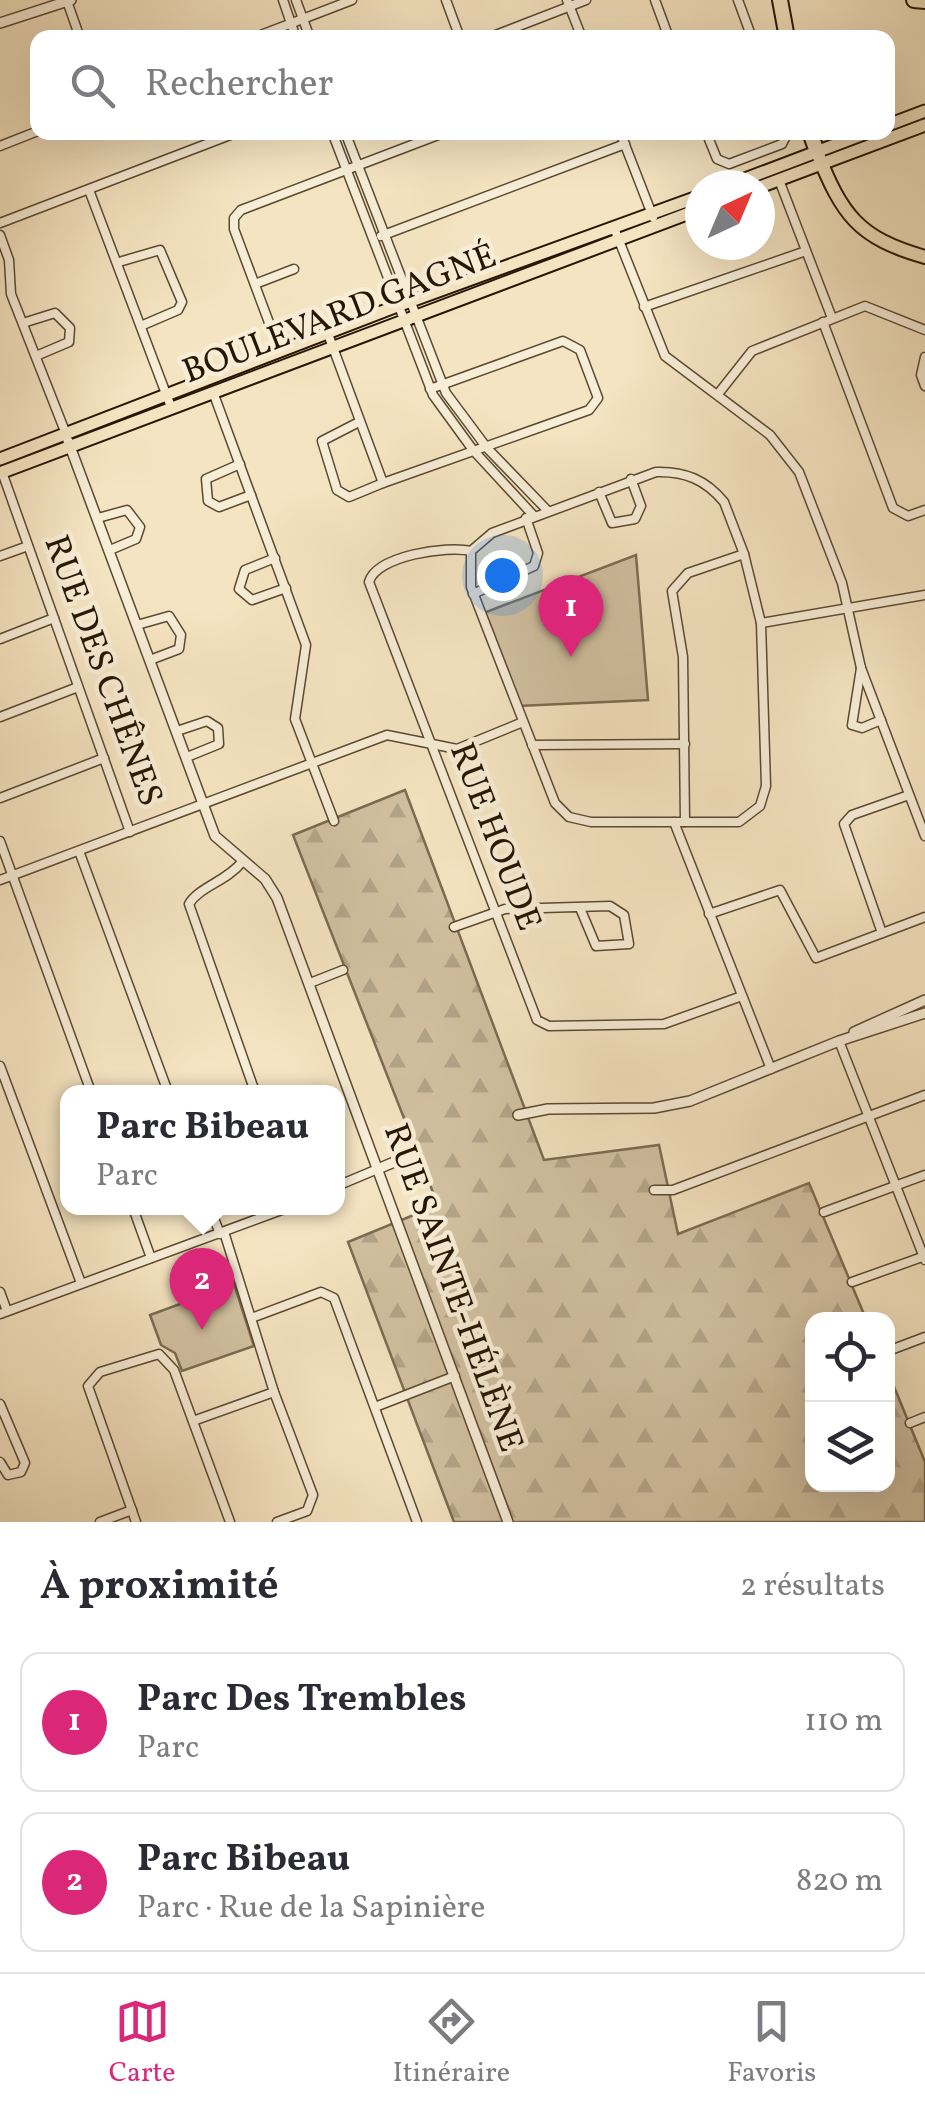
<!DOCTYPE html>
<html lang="fr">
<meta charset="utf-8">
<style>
body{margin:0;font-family:Vollkorn,serif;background:#f7f7f7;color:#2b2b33}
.controls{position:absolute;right:30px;bottom:30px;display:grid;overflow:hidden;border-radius:20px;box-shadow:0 10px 40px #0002}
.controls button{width:90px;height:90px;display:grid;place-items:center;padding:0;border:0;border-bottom:2px solid #e1e1e2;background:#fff;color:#2b2b33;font:50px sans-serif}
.compass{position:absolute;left:685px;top:170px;width:90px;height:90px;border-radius:50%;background:#fff;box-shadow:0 10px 40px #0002;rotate:44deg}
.you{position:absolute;left:502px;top:575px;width:35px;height:35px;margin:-25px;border:8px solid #fff;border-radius:50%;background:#1a73e8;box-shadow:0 0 0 15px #1a73e833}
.badge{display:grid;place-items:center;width:65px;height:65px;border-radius:50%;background:#db2777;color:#fff;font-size:32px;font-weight:700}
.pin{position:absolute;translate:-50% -82px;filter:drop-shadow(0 2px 5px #0008)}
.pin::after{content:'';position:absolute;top:52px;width:35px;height:30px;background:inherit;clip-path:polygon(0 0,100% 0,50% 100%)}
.popup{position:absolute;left:60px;top:1085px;width:285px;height:130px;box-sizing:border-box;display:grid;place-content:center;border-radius:20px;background:#fff;filter:drop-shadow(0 2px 8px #0005);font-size:32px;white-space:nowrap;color:#7c7c81}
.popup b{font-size:38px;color:#2b2b33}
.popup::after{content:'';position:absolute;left:50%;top:100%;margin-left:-20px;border:20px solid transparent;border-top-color:#fff}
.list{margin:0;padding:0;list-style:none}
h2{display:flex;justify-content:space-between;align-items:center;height:130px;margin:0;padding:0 40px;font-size:42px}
h2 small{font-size:32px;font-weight:400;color:#7c7c81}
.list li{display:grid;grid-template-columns:65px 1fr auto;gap:30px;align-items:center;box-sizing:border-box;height:140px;margin:0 20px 20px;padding:0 20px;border:2px solid #e1e1e2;border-radius:20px}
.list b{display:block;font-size:38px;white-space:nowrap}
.list p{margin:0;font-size:32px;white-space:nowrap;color:#7c7c81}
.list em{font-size:32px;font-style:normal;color:#7c7c81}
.icon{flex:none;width:55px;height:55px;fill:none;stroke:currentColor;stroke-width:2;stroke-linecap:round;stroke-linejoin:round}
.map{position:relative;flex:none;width:925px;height:1522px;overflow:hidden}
.search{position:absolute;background:#fff;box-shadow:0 10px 40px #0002;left:30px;right:30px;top:30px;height:110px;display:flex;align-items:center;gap:25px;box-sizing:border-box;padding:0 35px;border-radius:20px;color:#7c7c81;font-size:38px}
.sheet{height:450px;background:#fff}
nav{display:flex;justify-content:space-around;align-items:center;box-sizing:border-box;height:140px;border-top:2px solid #e1e1e2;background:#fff;font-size:28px;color:#7c7c81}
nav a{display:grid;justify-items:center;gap:5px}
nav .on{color:#db2777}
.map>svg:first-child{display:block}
.forest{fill:url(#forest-firs);stroke:#7c6c52;stroke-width:2.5}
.park{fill:#d2c1a1;stroke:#7c6c52;stroke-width:2.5}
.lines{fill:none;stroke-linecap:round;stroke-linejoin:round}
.minor-casing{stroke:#5a4a32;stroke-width:11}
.tertiary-casing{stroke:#5a4a32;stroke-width:12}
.primary-casing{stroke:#271602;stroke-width:15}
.trunk-casing{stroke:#271602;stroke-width:16}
.motorway-casing{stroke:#271602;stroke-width:18}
.minor{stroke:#f8edd7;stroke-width:8}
.tertiary{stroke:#f8edd7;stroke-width:9}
.primary{stroke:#f5e4c1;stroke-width:11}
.trunk{stroke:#f5e4c1;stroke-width:12}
.motorway{stroke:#f5e4c1;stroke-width:14}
.labels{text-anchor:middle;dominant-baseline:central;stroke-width:9;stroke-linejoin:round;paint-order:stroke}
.street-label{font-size:35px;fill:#271602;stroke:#f8edd7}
</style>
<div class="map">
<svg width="925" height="1522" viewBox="0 0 925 1522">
<defs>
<pattern id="forest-firs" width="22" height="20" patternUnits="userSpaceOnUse" patternTransform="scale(2.5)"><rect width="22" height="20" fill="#d2c1a1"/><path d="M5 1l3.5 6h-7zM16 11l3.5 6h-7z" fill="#b4a589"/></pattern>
</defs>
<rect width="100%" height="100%" fill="#f5e4c1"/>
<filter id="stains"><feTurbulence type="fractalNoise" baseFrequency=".002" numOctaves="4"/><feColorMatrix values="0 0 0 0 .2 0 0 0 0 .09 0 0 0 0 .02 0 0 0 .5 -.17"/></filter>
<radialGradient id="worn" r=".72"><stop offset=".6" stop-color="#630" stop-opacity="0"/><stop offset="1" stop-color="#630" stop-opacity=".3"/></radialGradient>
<polygon class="forest" points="405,790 544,1160 659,1145 678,1234 809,1183 866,1319 812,1320 812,1484 888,1484 888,1372 925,1462 925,1522 454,1522 348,1242 438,1205 293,835"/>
<g class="park">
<polygon points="636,555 648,700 518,706 481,614"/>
<polygon points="234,1284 254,1346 182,1371 175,1353 161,1345 150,1315"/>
</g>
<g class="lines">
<g class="minor-casing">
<g id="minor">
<polyline points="283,0 296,38"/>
<polyline points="296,0 310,38"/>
<polyline points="446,0 460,38"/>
<polyline points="567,0 582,38"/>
<polyline points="655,0 669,38"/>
<polyline points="738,0 752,38"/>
<polyline points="67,1 80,38"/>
<polyline points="253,38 352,0"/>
<polyline points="488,38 586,0"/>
<polyline points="332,132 433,395 473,450 533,515"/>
<polyline points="345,132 446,393 487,448 547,510"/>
<polyline points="620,132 653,217"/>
<polyline points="706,132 717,159 729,164 782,144 788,132"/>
<polyline points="0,146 38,131"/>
<polyline points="779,180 832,318"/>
<polyline points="89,190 171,407"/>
<polyline points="0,223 238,132"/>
<polyline points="614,228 665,356 770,435 799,472 842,583 861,668 925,836"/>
<polyline points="0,235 9,260 11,294 66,434"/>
<polyline points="381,236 625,144"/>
<polyline points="119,262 160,250 182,302 178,310 143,325"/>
<polyline points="255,284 294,269"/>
<polyline points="644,307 806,251"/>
<polyline points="823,322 893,508 908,516 925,510"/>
<polyline points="23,323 55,313 70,328 69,342 36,356"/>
<polyline points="328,334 383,483 589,410 598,398 580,350 563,341 430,389"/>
<polyline points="280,352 234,229 234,218 241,210 446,132"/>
<polyline points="925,357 921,375 925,386"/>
<polyline points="213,392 306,645 295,719 334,821"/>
<polyline points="718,394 752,351 865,306 925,330"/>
<polyline points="359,422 322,441 337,490 349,497 383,483"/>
<polyline points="240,464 206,479 208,501 219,507 251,495"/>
<polyline points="2,472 130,832"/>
<path d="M656,472C685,471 706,480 724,502L744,554L761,623L766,786L760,806L739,822H591L569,817L555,803L471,587V551L492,533Z"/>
<polyline points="599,492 612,523 635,519 641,506 631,479"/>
<polyline points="98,518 127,510 140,527 136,539 110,550"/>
<path d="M471,551C447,545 376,556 369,582L537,1020L549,1026L664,1024L742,996"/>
<polyline points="0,556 28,546"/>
<polyline points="275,558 245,570 239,589 252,600 286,588"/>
<polyline points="473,594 534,566 538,553 526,518"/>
<polyline points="761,623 925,595"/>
<polyline points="137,625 169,616 181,635 179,649 150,660"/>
<polyline points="0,639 54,618"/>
<polyline points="861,668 852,725 862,728 881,720"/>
<polyline points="0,717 78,687"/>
<polyline points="177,731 207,721 218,728 219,744 187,757"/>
<polyline points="532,745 685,744"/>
<polyline points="0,798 104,758"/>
<polyline points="674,822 771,1069"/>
<polyline points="685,822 683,657 672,591 688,573 744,554"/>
<polyline points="0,841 91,1092"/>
<polyline points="79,851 168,1092"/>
<path d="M242,862C227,881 199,887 189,904L255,1092"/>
<polyline points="0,880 387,735 457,749 523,722"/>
<polyline points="709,914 780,890 816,958 925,917"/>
<polyline points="454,927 505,909 610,906 624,915 629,944 596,946 580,908"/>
<polyline points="882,933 844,824 852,815 909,795"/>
<polyline points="310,983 343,970"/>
<polyline points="839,1041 925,1260"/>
<polyline points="0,1066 81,1283"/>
<polyline points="337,1186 380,1168"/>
<polyline points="654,1190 673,1190 925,1095"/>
<polyline points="133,1208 151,1258"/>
<polyline points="210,1208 220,1234"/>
<polyline points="824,1212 925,1175"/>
<polyline points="224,1232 274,1392 313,1495 307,1511 277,1522"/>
<polyline points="852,1282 925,1256"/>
<polyline points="0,1292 7,1311"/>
<polyline points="0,1314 287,1208"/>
<polyline points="254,1317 321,1292 334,1298 417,1522"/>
<polyline points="888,1351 925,1337"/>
<polyline points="0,1404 25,1463 21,1472 8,1475 0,1462"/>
<polyline points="375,1407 455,1376"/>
<polyline points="193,1421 274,1392"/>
<polyline points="910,1423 925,1417"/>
<polyline points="100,1522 132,1510"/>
<polyline points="136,1522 88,1386 100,1372 159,1354 174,1370 230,1522"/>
</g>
</g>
<g class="tertiary-casing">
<g id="tertiary">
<polyline points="0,23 71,0"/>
<polyline points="68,441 215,836 265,879 277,898 508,1522"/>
<polyline points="854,1032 925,1000"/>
<polyline points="518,1115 548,1109 654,1108 690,1101 839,1041 925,1013"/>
<polyline points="380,1168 416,1153"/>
</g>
</g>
<g class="primary-casing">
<g id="primary">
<polyline points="888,125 925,111"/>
<polyline points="729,185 869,132"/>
<polyline points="760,187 925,125"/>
<polyline points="0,459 397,306 700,196"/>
<polyline points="0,473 700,209"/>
</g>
</g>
<g class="trunk-casing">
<path id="trunk" d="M817,152C842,215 858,238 925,257"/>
</g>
<g class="motorway-casing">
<g id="motorway">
<polyline points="780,0 787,38"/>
<polyline points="914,0 925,1"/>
<polyline points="810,132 817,152"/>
</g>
</g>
<use href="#minor" class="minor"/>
<use href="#tertiary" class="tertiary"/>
<use href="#primary" class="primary"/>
<use href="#trunk" class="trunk"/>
<use href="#motorway" class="motorway"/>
</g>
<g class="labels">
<g class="street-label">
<text transform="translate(340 315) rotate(-21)">BOULEVARD GAGNÉ</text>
<text transform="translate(102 671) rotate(70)">RUE DES CHÊNES</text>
<text transform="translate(494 837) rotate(69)">RUE HOUDE</text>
<text transform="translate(452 1288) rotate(70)">RUE SAINTE-HÉLÈNE</text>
</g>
</g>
<rect width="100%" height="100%" filter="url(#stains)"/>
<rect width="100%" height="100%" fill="url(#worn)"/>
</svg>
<div class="controls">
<button><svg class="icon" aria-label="locate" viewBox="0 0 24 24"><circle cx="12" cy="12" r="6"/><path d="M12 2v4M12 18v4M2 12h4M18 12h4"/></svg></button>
<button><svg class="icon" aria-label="layers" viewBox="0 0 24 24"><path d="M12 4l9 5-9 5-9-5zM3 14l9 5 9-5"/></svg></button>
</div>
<svg class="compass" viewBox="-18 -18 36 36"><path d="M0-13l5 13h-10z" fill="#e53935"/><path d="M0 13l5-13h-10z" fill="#7c7c81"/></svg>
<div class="you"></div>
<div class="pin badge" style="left:571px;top:657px">1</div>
<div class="pin badge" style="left:202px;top:1330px">2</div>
<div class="popup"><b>Parc Bibeau</b>Parc</div>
<div class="search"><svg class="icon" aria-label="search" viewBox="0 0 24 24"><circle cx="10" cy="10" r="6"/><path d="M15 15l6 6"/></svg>Rechercher</div>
</div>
<section class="sheet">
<h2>À proximité<small>2 résultats</small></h2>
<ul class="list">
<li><span class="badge">1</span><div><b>Parc Des Trembles</b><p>Parc</p></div><em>110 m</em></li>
<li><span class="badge">2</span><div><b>Parc Bibeau</b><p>Parc · Rue de la Sapinière</p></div><em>820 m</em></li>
</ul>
</section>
<nav>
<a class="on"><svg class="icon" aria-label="map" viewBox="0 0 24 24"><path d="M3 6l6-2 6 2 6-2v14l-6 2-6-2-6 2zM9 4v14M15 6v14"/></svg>Carte</a>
<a><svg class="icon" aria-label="directions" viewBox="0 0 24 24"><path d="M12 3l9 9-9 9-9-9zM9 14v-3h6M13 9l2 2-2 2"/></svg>Itinéraire</a>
<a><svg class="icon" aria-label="saved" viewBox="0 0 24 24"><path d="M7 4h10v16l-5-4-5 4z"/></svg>Favoris</a>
</nav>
